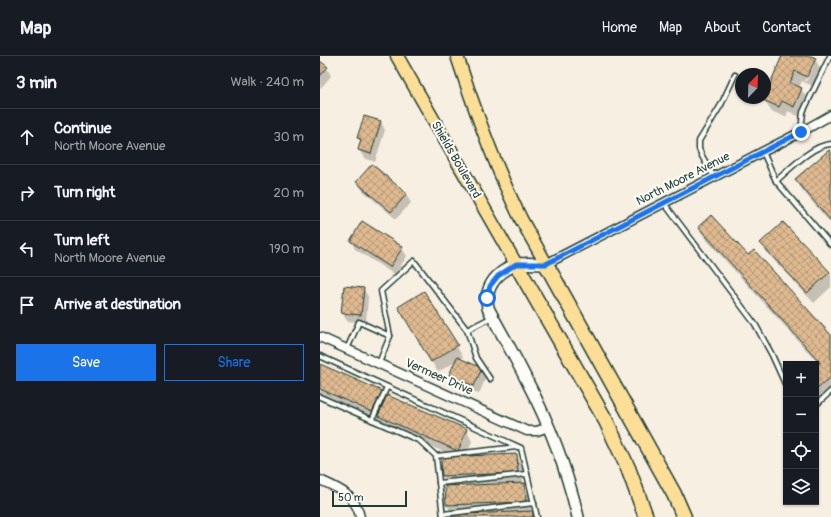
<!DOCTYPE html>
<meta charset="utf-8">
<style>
body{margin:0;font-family:Pangolin,sans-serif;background:#20242c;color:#f1f3f6}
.controls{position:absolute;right:12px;bottom:12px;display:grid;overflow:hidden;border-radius:0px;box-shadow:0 1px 3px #0004}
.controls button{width:36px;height:36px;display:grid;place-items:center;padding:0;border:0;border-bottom:1px solid #363941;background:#171b24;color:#f1f3f6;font:20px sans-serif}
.compass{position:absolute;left:415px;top:12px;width:36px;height:36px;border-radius:50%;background:#171b24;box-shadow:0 1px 3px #0004;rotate:23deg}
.scale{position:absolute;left:12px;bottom:10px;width:75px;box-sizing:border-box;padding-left:4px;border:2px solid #1f3d34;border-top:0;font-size:11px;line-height:14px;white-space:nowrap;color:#1f3d34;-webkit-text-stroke:3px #fdfcf7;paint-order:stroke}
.stop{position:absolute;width:12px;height:12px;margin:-9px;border:3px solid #1a73e8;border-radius:50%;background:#fff}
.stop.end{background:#1a73e8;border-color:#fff;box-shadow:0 1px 4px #0008}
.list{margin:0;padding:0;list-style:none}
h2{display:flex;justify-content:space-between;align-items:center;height:52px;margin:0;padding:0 16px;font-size:17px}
h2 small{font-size:13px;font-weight:400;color:#9ea1a6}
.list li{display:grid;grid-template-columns:26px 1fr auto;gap:12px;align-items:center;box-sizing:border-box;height:56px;padding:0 16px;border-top:1px solid #363941}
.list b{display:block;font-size:15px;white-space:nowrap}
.list p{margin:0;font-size:13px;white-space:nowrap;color:#9ea1a6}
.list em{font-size:13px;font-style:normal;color:#9ea1a6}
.actions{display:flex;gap:8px;padding:12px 16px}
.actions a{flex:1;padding:9px 0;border:1px solid #1a73e8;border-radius:0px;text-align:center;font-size:14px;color:#1a73e8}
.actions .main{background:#1a73e8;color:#fff}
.icon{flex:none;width:22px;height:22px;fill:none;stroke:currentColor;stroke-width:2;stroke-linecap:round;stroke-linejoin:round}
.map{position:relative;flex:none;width:511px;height:461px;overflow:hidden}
header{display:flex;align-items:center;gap:24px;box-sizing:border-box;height:56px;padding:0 20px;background:#171b24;border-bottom:1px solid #363941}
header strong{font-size:19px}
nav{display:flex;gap:22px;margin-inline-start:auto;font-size:14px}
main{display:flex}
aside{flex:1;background:#171b24}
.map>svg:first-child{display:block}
.shadow{fill:#0003;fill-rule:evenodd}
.building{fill:url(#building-cross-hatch);stroke:#1f3d34}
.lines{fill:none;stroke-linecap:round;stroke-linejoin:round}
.lane-casing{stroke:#1f3d34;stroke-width:7}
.street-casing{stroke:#1f3d34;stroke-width:11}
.secondary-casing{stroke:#1f3d34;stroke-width:14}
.primary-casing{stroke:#1f3d34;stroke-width:15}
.highway-casing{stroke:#1f3d34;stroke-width:17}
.lane{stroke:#fdfcf7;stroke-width:4}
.street{stroke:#fdfcf7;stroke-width:8}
.secondary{stroke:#fdfcf7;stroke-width:11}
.primary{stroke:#fcde96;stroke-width:12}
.highway{stroke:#fcde96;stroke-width:14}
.route{stroke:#1a73e8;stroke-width:5}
.labels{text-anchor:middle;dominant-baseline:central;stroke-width:4;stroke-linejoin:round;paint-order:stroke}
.street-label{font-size:12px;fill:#1f3d34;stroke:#fdfcf7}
</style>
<header>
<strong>Map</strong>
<nav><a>Home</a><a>Map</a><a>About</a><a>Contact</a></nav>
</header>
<main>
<aside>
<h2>3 min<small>Walk · 240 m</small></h2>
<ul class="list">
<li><svg class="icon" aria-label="ahead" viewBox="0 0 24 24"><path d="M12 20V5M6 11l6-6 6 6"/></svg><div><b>Continue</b><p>North Moore Avenue</p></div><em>30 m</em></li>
<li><svg class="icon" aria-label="right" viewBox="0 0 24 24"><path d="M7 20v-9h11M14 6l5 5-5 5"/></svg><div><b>Turn right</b></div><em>20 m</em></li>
<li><svg class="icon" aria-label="left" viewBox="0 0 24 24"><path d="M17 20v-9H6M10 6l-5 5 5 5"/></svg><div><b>Turn left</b><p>North Moore Avenue</p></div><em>190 m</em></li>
<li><svg class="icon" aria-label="arrive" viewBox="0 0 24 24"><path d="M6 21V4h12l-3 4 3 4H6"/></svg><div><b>Arrive at destination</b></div></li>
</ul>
<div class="actions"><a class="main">Save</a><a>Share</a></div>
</aside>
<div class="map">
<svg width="511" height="461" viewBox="0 0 511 461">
<defs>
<pattern id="building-cross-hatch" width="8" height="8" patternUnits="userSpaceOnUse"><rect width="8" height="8" fill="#dfb990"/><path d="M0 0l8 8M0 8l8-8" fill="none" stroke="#b49876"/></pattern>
</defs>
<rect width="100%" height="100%" fill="#f7efe2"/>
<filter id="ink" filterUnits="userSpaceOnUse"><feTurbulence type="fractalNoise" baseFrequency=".025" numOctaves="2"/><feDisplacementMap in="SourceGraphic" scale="8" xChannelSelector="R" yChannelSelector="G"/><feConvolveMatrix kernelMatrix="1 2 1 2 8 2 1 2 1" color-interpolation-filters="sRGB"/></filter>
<g filter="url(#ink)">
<g class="shadow">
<path d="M464,0H493L492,2L495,3L501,14L494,31L482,25L479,32L481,33L488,44L480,61L468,55L466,61L451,55L444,44ZM492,9H494L486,26L485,25Z"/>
<polygon points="0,6 7,12 11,20 0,33"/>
<polygon points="61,66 65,74 55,106 44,102 39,94 41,87 38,82"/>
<polygon points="511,98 511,168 483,135 476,124"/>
<polygon points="38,126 86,138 91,147 76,163 42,134"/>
<polygon points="379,172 428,201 511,280 511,337 496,347 496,311 499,308 385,182"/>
<polygon points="31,185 82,192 87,200 75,219 35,193"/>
<polygon points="442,187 509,216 511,220 511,231 494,247 448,198"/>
<polygon points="24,231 44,233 48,241 46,267 27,265 22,257"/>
<polygon points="104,236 143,301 139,303 162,313 166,321 159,338 135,327 131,319 137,305 118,316 85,263"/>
<polygon points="0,309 61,336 66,344 146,374 152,385 146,401 196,399 203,410 203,428 210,439 211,456 215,461 130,461 133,460 127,449 126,431 130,431 123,420 122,402 136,401 65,371 60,362 58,366 0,341"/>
</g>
<g class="building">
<polygon points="462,0 491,0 496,2 487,21 475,15 470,27 482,32 474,51 462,45 459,51 443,44"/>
<polygon points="0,5 8,11 0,20"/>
<polygon points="44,60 61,65 51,98 38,94 41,83 37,82"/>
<polygon points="509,94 511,96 511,165 475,123"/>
<polygon points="52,108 87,138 71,156 36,126"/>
<polygon points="391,159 428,199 434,194 511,279 511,321 496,334 496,310 500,306 378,171"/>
<polygon points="42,165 83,191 70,211 30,185"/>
<polygon points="463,166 510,216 487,237 440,187"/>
<polygon points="24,230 44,232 41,259 21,257"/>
<polygon points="104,235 138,289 111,306 78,251"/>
<polygon points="137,301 162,312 154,330 129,319"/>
<polygon points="0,308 62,335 52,356 0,333"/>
<polygon points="67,339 147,373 138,395 58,360"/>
<polygon points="197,398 198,417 122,420 121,401"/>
<polygon points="205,427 206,446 126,449 125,430"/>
<polygon points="213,455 213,461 129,461 128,459"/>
</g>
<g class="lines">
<g class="lane-casing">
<g id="lane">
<polyline points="481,76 483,56 510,0"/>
<polyline points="443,96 456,125 511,189"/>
<polyline points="394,121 382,100 379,93 379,85 401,49 415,19"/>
<path d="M456,125C470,113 492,89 511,88"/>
<polyline points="344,147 435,268 452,299 466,330"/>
<polyline points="147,274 156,302 170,323"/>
<polyline points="27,293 39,266 70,280"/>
<polyline points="0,300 201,392 217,461"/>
<polyline points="59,307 70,280 61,235 94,205 147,274 172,261"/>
<polyline points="0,341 100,385 116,400 123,461"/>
<polyline points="496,349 511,335"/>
<polyline points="52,364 67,331"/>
<polyline points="116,400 197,391"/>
<polyline points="119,427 207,418"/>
<polyline points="123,458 214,447"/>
</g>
</g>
<g class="street-casing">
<g id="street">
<polyline points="226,208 481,76 511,59"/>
<polyline points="0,281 207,375 217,375 228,371"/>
<path d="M0,424C18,432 36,439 40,461"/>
</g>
</g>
<g class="secondary-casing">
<path id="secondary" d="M226,208C217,208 207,207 198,208C194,208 191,211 187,213C172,222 165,235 168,252C181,277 196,302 208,327C230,369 247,415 258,461"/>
</g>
<g class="primary-casing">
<g id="primary">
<polyline points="77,0 196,208"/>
<path d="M137,0C155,55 175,111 201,163C209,178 218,193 226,208"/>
</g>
</g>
<g class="highway-casing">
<g id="highway">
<polyline points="196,208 286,365 308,412 326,461"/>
<polyline points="226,208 354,438 364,461"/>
</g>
</g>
<use href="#lane" class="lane"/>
<use href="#street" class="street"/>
<use href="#secondary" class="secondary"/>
<use href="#primary" class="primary"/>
<use href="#highway" class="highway"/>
</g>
</g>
<g class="lines" filter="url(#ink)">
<polyline class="route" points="167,242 170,230 178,220 196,208 226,208 481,76"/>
</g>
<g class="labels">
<g class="street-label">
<text transform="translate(136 104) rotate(60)">Shields Boulevard</text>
<text transform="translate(363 123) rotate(-27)">North Moore Avenue</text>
<text transform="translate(119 321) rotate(24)">Vermeer Drive</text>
</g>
</g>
</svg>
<div class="controls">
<button>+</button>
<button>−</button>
<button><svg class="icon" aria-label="locate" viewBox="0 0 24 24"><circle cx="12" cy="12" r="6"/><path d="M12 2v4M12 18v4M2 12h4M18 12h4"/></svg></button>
<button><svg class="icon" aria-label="layers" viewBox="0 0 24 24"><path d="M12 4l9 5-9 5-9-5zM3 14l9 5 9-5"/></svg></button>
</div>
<svg class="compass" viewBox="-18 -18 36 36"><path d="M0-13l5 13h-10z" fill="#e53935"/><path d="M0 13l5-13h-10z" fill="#9ea1a6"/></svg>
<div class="scale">50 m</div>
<div class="stop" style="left:167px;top:242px"></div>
<div class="stop end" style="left:481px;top:76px"></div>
</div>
</main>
